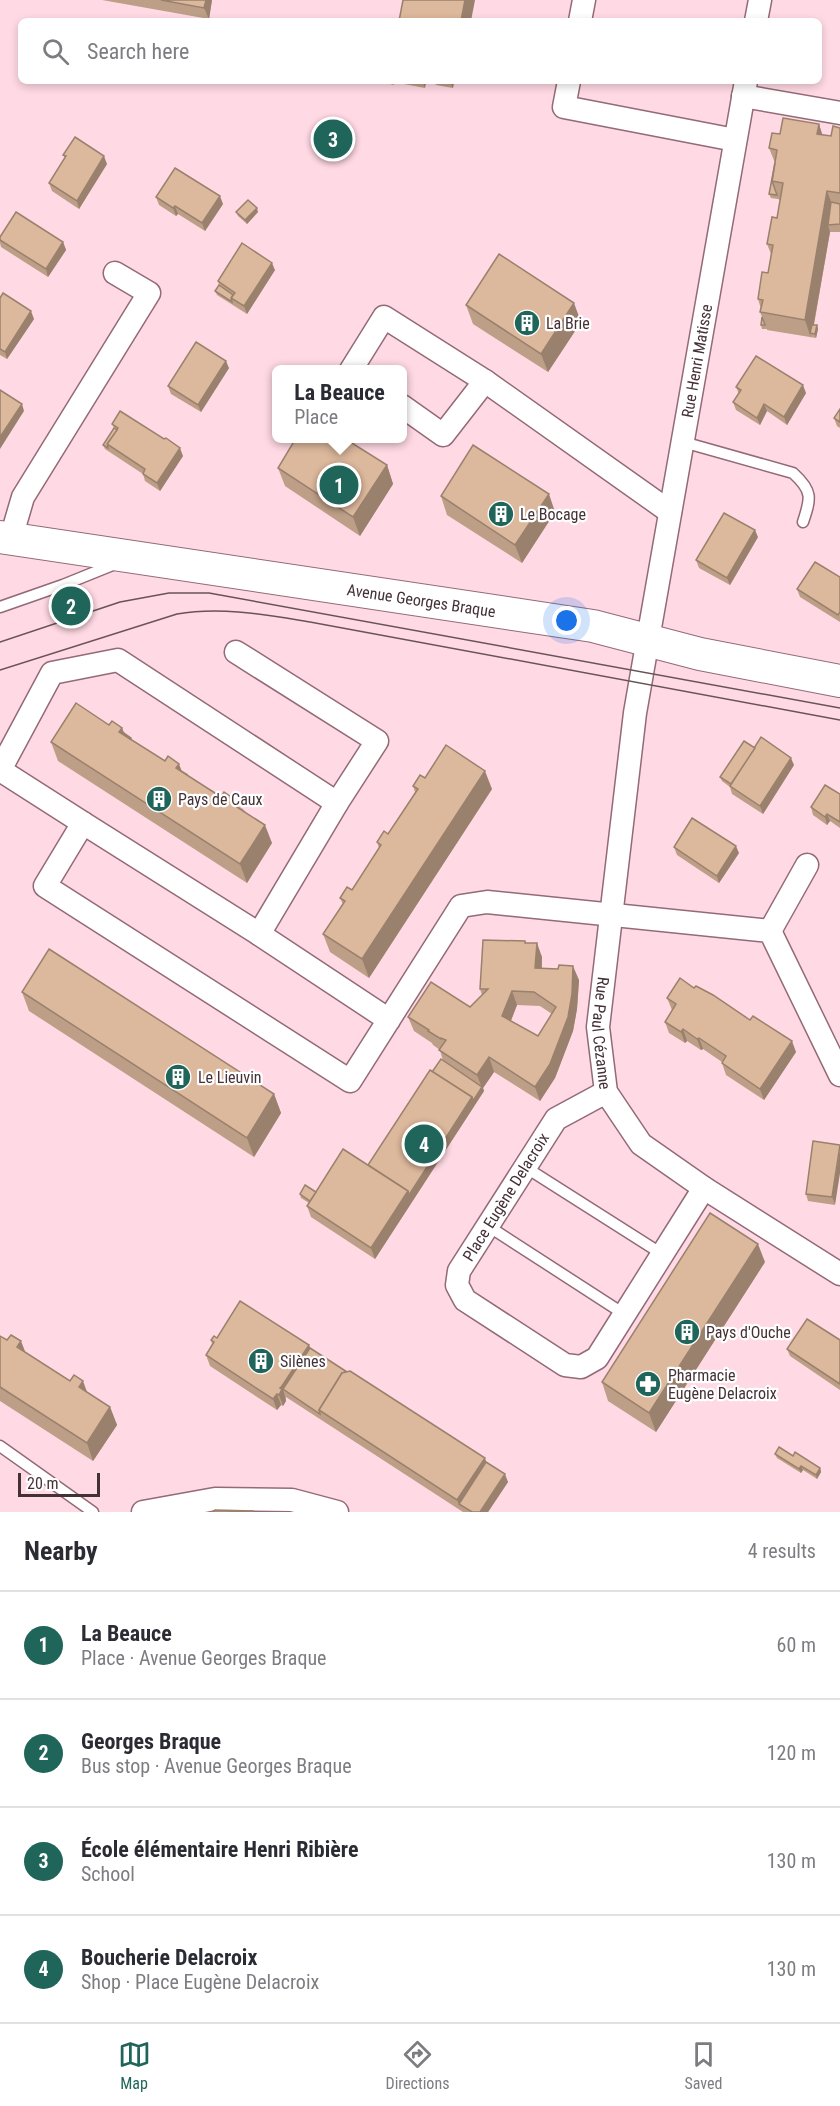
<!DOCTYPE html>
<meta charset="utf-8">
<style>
body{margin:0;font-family:"Roboto Condensed",sans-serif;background:#f2f2f3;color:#2b2b33}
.scale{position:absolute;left:18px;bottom:15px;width:82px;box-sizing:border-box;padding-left:6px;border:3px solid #433136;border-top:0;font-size:16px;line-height:21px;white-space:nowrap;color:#433136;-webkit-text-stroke:4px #fff;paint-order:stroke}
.you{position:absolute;left:567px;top:621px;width:21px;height:21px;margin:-15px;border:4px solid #fff;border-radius:50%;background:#1a73e8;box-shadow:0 0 0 9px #1a73e833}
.badge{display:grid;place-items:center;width:39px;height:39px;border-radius:50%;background:#1f6559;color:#fff;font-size:20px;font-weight:700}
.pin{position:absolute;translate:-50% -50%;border:3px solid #fff;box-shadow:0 2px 6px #0006}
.popup{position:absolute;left:272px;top:365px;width:135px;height:78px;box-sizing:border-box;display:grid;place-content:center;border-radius:9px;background:#fff;filter:drop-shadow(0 2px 4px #0005);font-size:20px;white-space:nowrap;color:#7c7c81}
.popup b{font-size:22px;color:#2b2b33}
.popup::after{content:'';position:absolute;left:50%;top:100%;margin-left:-12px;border:12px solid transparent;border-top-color:#fff}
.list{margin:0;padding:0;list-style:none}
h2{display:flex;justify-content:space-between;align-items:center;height:78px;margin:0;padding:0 24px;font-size:26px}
h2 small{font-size:20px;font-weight:400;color:#7c7c81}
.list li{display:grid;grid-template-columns:39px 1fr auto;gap:18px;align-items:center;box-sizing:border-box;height:108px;padding:0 24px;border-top:2px solid #e1e1e2}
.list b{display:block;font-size:22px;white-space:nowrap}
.list p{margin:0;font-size:20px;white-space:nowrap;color:#7c7c81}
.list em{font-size:20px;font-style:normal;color:#7c7c81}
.icon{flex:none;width:33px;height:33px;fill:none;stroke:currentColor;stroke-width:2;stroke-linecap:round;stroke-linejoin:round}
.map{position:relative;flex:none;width:840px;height:1512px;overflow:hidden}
.search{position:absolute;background:#fff;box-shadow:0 3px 9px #0003;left:18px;right:18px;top:18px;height:66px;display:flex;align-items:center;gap:15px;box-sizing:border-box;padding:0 21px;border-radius:9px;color:#7c7c81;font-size:22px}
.sheet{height:510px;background:#fff}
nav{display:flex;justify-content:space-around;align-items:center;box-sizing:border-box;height:84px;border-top:2px solid #e1e1e2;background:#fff;font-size:16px;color:#7c7c81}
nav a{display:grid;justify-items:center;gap:3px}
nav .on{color:#1f6559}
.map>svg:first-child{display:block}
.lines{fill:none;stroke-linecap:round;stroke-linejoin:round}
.lane-casing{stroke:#936a77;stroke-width:13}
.street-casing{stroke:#936a77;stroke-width:25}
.secondary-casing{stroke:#936a77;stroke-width:34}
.lane{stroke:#fff;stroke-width:10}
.street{stroke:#fff;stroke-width:22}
.secondary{stroke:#fff;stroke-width:32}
.tram{stroke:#695359;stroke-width:1.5}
.wall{fill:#bd9e86;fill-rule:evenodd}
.shaded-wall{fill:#9a816d}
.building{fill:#dcb89c;stroke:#9a816d;stroke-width:1.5;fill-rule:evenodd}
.labels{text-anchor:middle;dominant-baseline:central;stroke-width:4.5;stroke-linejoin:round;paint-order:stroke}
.poi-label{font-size:16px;fill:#433136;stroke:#fff;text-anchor:start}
.street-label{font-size:16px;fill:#433136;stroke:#fff}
</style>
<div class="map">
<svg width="840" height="1512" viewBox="0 0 840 1512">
<rect width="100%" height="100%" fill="#ffd9e4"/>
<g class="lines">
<g class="lane-casing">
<g id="lane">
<path d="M683,442L793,473C813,491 811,498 803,522"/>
<polyline points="0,607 63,585 115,564"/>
<polyline points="525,1167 662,1254"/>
<polyline points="488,1226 624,1314"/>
<polyline points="0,1446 93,1512"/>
</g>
</g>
<g class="street-casing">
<g id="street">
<polyline points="580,21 584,0"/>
<polyline points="756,21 760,0"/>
<polyline points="569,81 564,107 735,140"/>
<path id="s1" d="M746,81L635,713L598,1027L606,1092L641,1144L704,1188L840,1274"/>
<polyline points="743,96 840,113"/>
<polyline points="351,370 384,317 485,381 670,512"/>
<polyline points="402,406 443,435 485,381"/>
<polyline points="11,538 23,497 149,293 115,273"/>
<polyline points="236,652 377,741 337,803"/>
<polyline points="83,823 259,934"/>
<polyline points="770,931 807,865"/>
<polyline points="389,1020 259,934 337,803 118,660 52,673 0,770 83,823 45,886 350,1081 461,906 487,902 770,931 840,1075"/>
<polyline points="606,1092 556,1119 459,1271 457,1285 465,1300 565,1365 581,1367 597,1358 704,1188"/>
<polyline points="143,1512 215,1499 292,1500 337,1512"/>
</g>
</g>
<g class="secondary-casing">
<g id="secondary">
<path id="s2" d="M0,537L593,626L700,654L840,681"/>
</g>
</g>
<use href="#lane" class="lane"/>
<use href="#street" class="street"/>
<use href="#secondary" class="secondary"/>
<g class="tram">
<polyline points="0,642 120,602 169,593 209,593 840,708"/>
<path d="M0,670L177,614C221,606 267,615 310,622L840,720"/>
</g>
</g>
<g class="wall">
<polygon points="102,0 212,0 209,19"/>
<polygon points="386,81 426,81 425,88 394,82 394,85 386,83"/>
<polygon points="434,81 454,81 453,88 436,85"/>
<polygon points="819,124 822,135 831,136 840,128 840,232 830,232 814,325 817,325 818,329 816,338 767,330 767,329 762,329 761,325 762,317 760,312 761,309 758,299 768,273 771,254 767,244 777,218 780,200 778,199 771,198 769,194 775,163 769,148 780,134"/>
<polygon points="63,155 107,164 79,209 52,191 49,183 65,158"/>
<polygon points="156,197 223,204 205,231 178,214 176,216 159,205"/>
<polygon points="236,212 258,212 247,224 238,216"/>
<polygon points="0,237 63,242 66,250 48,277 1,247 0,243"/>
<polygon points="275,270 247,314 217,295 215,291 219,285 218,281"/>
<polygon points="0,298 34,319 7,359 0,355"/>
<polygon points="466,305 581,322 548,372 473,324"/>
<polygon points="229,368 201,412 171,394 168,386"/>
<polygon points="736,387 806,393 787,425 767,411 760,425 736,410 733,402 739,394"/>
<polygon points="840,409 840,428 837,426 834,418"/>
<polygon points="112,424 183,456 160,491 145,481 143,474 105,449 103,445 114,428"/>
<polygon points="387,465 393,484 360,536 285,486 278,468"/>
<polygon points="441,496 555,512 522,563 447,515"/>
<polygon points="758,537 730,585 699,568 696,560"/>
<polygon points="840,577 840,622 800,597 797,589"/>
<polygon points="122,728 124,733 131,738 132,741 165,761 181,770 188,774 188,776 243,809 272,843 247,883 58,761 51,742"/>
<polygon points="755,748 794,765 763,814 732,794 730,787 722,781 720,777"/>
<polygon points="425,778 492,789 369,978 330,952 323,934 343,904 340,898 352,890 379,848 377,842 388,834 415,792 413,786"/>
<polygon points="840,794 840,828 830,821 827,825 813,815 811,807"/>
<polygon points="674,847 739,853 719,883 677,855"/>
<path d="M525,941L526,943L542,957V968L579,980L577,1009L573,1031L555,1078L540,1101L494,1072L483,1088L484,1091L375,1259L311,1217L307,1206L309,1203L301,1198L300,1194L316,1192L368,1165L432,1072L443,1061L440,1050L433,1045L432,1043L414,1031L408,1017L470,1007L482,995L480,989ZM517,1005L540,1006L552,1014L538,1036L511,1021Z"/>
<polygon points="694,988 796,1052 764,1100 726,1075 722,1063 722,1062 703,1049 701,1050 687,1041 685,1043 669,1033 665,1022 672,1010 667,998"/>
<polygon points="22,992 274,1094 281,1113 254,1157 29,1011"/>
<polygon points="813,1141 835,1205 808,1201 806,1194"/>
<polygon points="765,1262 656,1432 608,1401 602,1382"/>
<polygon points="0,1336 110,1407 117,1425 93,1461 0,1401"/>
<polygon points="217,1338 309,1345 310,1348 486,1462 508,1482 488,1512 463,1512 286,1397 286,1401 283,1406 281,1405 277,1410 210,1366 206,1355 212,1344 211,1340"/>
<polygon points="840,1340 840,1390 790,1356 787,1349"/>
<polygon points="775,1454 793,1456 820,1468 821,1472 817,1479 803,1470 801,1473 777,1458"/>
</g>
<g class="shaded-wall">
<polygon points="206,0 212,0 209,19 204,8"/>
<polygon points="465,0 475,0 471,21 461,21"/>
<polygon points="423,81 426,81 425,88"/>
<polygon points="450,81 454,81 453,88"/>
<polygon points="819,124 825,143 817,134"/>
<polygon points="104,156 107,164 79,209 77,201"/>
<polygon points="827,191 834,210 828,225 830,232 812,334 810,333 811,338 805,320"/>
<polygon points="220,196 223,204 205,231 202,223"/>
<polygon points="175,206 178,214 176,216 173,208"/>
<polygon points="257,208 258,212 247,224 245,220"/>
<polygon points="63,242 66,250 48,277 46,269"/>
<polygon points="272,263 275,270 247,314 244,306"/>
<polygon points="574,303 581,322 548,372 541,354"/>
<polygon points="31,311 34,319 7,359 5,352"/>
<polygon points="817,325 818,329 816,338 815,334"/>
<polygon points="226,361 229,368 201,412 198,405"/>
<polygon points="803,385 806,393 787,425 784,417"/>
<polygon points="22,404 24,411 0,449 0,437"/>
<polygon points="764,404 767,411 760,425 757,418"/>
<polygon points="180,448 183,456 160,491 157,483"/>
<polygon points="387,465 393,484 360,536 353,517"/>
<polygon points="549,494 555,512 522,563 515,545"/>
<polygon points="755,530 758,537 730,585 727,578"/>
<polygon points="122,728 128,742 131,738 133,742 127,749 124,747 126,751 119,732"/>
<polygon points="791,758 794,765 763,814 760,806"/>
<polygon points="179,764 186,782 176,768"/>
<polygon points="485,771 492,789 369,978 362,959"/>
<polygon points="827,814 830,821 827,825 825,817"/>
<polygon points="265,825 272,843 247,883 240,864"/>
<polygon points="736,846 739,853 719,883 717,876"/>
<polygon points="537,943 542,957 541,982 535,968"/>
<polygon points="573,966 579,980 577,1009 573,1031 555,1078 540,1101 535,1087"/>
<polygon points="512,991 517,1005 507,1030 502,1016"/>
<polygon points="683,1029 687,1041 685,1043 681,1032"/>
<polygon points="699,1038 703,1049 701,1050 697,1039"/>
<polygon points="792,1041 796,1052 764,1100 760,1089"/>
<polygon points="489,1057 494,1072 483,1088 484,1091 375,1259 371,1248 408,1191 472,1097 482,1088 477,1075"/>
<polygon points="274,1094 281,1113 254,1157 247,1138"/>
<polygon points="840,1148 840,1173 835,1205 832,1197"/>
<polygon points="758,1244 765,1262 656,1432 649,1413"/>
<polygon points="21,1341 28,1359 17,1347"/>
<polygon points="309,1345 313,1356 283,1389 286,1401 283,1406 279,1395 280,1388"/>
<polygon points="83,1381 90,1400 79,1387"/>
<polygon points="277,1394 281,1405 277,1410 273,1399"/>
<polygon points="110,1407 117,1425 93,1461 87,1443"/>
<polygon points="485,1458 489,1470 459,1504 462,1511 457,1500"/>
<polygon points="801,1466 803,1470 801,1473 799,1469"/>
<polygon points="820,1468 821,1472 817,1479 816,1475"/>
<polygon points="505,1474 508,1482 488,1512 480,1512"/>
</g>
<g class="building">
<polygon points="161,0 206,0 204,8"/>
<polygon points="403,0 465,0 461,21 399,21"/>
<polygon points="783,118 819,124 817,134 831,136 833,126 840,128 840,193 827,191 805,320 760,312 763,300 758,299 762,272 768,273 773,245 767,244 772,217 777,218 783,183 772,181 777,150 769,148 772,133 780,134"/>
<polygon points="75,137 104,156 77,201 49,183 66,156 63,155"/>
<polygon points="775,163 772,181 777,195 769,194"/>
<polygon points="175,168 220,196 202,223 175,206 173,208 156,197"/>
<polygon points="248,200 257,208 245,220 236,212"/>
<polygon points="831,202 840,204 840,224 828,225"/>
<polygon points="16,212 63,242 46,269 0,240 0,237"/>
<polygon points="242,243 272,263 244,306 231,298 235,293 218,281"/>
<polygon points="499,254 574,303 541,354 466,305"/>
<polygon points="219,285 233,295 231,298 232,302 215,291"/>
<polygon points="3,293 31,311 5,352 0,349 0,298"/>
<polygon points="762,317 765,325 761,325"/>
<polygon points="812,325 817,325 815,334 810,333"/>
<polygon points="196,342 226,361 198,405 168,386"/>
<polygon points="756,356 803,385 784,417 764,404 757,418 733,402 741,390 736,387"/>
<polygon points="0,390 22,404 0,437"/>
<polygon points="840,409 840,422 834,418"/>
<polygon points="120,411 164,439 166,438 180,448 157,483 143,474 145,469 107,444 118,428 112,424"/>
<polygon points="114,428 117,430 107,444 108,448 103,445"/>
<polygon points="296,438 344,438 387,465 353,517 278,468"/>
<polygon points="473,445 549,494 515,545 441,496"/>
<polygon points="724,513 755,530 727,578 696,560"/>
<polygon points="815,562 840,577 840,612 838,615 797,589"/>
<polygon points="76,703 109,725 112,721 122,728 119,732 165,761 168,756 179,764 176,768 221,797 224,792 234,799 232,804 265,825 240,864 51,742"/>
<polygon points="124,733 131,738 130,739 126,736"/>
<polygon points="761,737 791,758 760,806 730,786"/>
<polygon points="744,741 755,748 731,784 720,777"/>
<polygon points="446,745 485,771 362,959 323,934 345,901 340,898 347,887 352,890 381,845 377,842 384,831 388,834 418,789 413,786 420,775 425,778"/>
<polygon points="825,785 840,794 840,822 827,814 825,817 811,807"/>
<polygon points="692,818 736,846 717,876 674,847"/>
<path d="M483,940L525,941V943H537L535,968L558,969L559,965L573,966L572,994L568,1017L550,1064L535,1087L489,1057L477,1075L439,1050L446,1040L441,1038V1039L428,1031L429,1030L408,1017L431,982L470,1007L488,989H480ZM512,991L534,992L556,1007L538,1036L502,1016Z"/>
<polygon points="49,949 274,1094 247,1138 22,992"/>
<polygon points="680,978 694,988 696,986 713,995 750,1020 753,1016 792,1041 760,1089 722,1063 726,1056 699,1038 697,1039 683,1029 681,1032 665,1022 676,1004 667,998"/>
<polygon points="441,1059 482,1087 473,1101 472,1097 432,1072"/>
<polygon points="430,1070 472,1097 409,1195 408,1191 368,1165"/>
<polygon points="813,1141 840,1145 832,1197 806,1194"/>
<polygon points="343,1149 408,1191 371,1248 307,1206"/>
<polygon points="305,1185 316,1192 310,1201 300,1194"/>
<polygon points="710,1213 758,1244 649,1413 602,1382"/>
<polygon points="240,1301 309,1345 282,1386 280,1388 282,1389 279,1395 277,1394 273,1399 206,1355 214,1342 211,1340 214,1336 217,1338"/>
<polygon points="807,1319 840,1340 840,1384 787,1349"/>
<polygon points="11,1335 21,1341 17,1347 70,1381 74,1375 83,1381 79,1387 110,1407 87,1443 0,1387 0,1336 7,1340"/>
<polygon points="310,1348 347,1372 342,1373 319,1410 320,1414 283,1389"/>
<polygon points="350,1371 485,1458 457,1500 319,1410 342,1373"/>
<polygon points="779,1447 793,1456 795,1452 820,1468 816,1475 801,1466 799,1469 775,1454"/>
<polygon points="486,1462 505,1474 480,1512 472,1512 459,1504"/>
<polygon points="215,1510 253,1511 253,1512 212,1512"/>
</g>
<defs>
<g id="building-disc" transform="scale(1.35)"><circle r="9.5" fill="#1f6559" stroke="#fff"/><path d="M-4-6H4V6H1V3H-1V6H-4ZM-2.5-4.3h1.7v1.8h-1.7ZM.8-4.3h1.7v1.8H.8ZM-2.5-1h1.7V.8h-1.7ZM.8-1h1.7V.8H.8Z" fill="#fff"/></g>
<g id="pharmacy-disc" transform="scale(1.35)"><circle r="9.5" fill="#1f6559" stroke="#fff"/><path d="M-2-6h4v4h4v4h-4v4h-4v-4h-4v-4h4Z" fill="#fff"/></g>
</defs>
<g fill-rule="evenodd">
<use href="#building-disc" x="527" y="323"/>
<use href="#building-disc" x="501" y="514"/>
<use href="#building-disc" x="159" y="799"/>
<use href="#building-disc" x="178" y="1077"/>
<use href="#building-disc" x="687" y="1332"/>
<use href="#building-disc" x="261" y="1361"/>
<use href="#pharmacy-disc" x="648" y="1384"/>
</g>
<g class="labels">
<g class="poi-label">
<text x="546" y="323">La Brie</text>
<text x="520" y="514">Le Bocage</text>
<text x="178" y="799">Pays de Caux</text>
<text x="198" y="1077">Le Lieuvin</text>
<text x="706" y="1332">Pays d'Ouche</text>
<text x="280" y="1361">Silènes</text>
<text x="668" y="1375">Pharmacie<tspan x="668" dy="18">Eugène Delacroix</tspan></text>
</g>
<g class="street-label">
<text transform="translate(697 361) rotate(-80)">Rue Henri Matisse</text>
<text stroke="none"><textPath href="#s2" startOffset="426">Avenue Georges Braque</textPath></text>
<text stroke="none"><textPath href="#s1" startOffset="964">Rue Paul Cézanne</textPath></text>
<text transform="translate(506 1197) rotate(-58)">Place Eugène Delacroix</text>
</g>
</g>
</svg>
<div class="scale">20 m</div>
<div class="you"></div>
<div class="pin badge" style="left:339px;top:485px">1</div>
<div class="popup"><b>La Beauce</b>Place</div>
<div class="pin badge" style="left:71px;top:606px">2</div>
<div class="pin badge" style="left:333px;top:139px">3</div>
<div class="pin badge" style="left:424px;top:1144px">4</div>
<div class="search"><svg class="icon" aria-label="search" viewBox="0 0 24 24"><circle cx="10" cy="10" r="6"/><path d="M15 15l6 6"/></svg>Search here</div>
</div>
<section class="sheet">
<h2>Nearby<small>4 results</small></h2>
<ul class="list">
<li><span class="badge">1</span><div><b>La Beauce</b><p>Place · Avenue Georges Braque</p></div><em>60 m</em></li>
<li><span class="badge">2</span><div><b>Georges Braque</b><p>Bus stop · Avenue Georges Braque</p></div><em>120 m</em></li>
<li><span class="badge">3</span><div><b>École élémentaire Henri Ribière</b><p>School</p></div><em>130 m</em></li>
<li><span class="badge">4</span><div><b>Boucherie Delacroix</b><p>Shop · Place Eugène Delacroix</p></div><em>130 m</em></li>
</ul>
</section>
<nav>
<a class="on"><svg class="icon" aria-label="map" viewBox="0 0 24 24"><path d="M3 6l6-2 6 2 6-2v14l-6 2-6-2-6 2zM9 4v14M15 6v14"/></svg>Map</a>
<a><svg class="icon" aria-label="directions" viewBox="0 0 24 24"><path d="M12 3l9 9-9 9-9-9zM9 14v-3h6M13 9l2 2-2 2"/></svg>Directions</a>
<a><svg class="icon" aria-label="saved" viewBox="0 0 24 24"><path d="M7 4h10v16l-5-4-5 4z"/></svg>Saved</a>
</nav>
